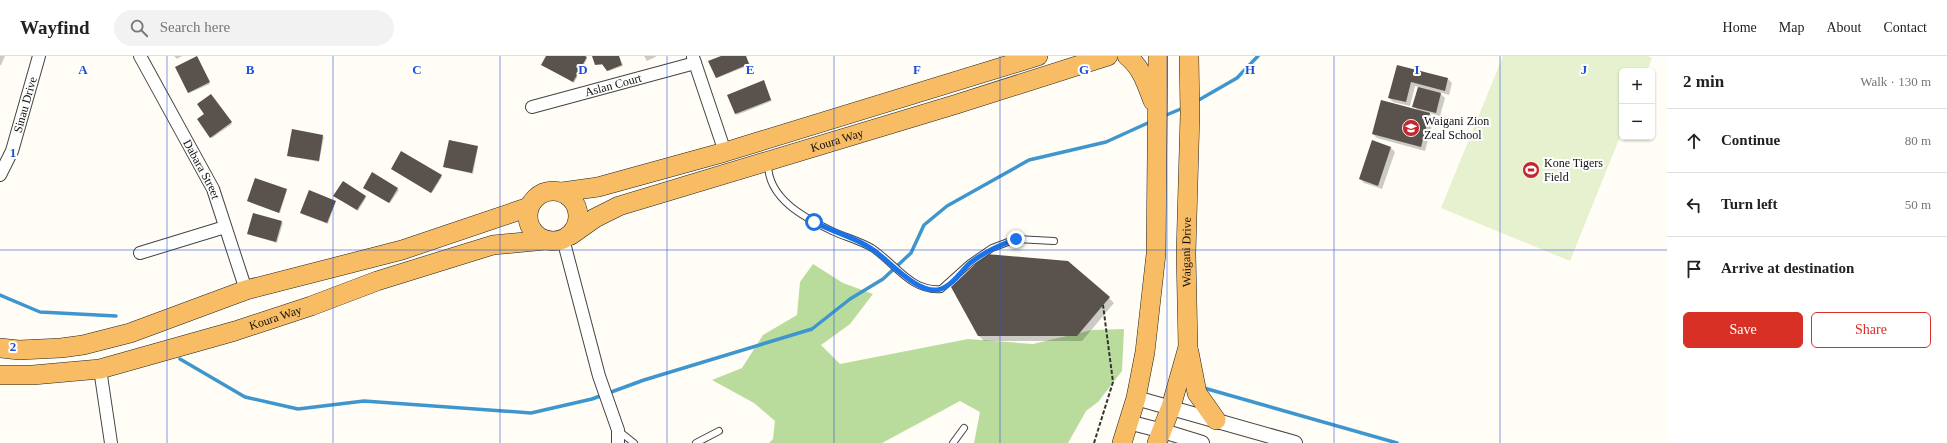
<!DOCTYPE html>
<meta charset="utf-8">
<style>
body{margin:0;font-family:"Times New Roman",serif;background:#f2f2f2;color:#222}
.controls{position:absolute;right:12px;top:12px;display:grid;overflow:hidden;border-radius:6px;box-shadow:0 1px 3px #0004}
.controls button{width:36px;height:36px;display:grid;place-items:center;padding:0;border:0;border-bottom:1px solid #e0e0e0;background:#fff;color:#222;font:20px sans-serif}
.stop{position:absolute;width:12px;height:12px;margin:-9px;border:3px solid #1a73e8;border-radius:50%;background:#fff}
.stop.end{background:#1a73e8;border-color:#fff;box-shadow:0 1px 4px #0008}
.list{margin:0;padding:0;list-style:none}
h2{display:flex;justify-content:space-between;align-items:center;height:52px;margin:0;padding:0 16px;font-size:17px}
h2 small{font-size:13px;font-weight:400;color:#767676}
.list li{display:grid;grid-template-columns:26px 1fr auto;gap:12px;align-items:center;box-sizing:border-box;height:64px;padding:0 16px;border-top:1px solid #e0e0e0}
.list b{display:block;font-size:15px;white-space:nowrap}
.list em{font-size:13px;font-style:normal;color:#767676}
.actions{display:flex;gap:8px;padding:12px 16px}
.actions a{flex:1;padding:9px 0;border:1px solid #d93025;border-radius:6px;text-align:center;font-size:14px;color:#d93025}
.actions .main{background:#d93025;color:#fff}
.icon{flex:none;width:22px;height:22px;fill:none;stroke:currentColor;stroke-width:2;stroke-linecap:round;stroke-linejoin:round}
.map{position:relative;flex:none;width:1667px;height:387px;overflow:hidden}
header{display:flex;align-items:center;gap:24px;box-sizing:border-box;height:56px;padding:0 20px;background:#fff;border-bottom:1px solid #e0e0e0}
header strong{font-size:19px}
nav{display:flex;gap:22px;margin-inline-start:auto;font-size:14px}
.search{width:280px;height:36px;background:#f2f2f2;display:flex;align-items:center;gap:10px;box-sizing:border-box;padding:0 14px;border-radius:22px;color:#767676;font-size:15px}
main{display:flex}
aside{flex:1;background:#fff}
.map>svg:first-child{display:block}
.forest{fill:#b9dc9c}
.pitch{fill:#e6f2cf}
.shadow{fill:#0003}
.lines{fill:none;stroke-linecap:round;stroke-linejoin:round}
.stream{stroke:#3f96cf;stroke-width:3.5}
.building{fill:#5a524d}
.service-casing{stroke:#444;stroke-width:8}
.minor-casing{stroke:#444;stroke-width:14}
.tertiary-casing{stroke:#444;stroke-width:16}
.trunk-casing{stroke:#222;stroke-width:20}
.path{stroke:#333;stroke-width:2;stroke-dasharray:4 2;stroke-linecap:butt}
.service{stroke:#fff;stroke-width:6}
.minor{stroke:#fff;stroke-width:12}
.tertiary{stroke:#fff;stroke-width:14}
.trunk{stroke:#f7bc64;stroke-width:19}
.route{stroke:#1a73e8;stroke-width:5}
.grid{fill:none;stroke:#1d4ed8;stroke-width:1;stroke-opacity:0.55}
.labels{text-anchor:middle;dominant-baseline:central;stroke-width:4;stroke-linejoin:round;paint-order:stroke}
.street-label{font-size:12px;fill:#111;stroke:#fff}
.poi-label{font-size:12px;fill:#111;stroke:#fff;text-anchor:start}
.grid-label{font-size:13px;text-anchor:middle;font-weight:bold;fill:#1d4ed8;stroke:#fff;stroke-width:4;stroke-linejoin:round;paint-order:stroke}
</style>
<header>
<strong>Wayfind</strong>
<div class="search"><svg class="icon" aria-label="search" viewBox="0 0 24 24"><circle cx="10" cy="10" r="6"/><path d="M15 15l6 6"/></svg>Search here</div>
<nav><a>Home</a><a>Map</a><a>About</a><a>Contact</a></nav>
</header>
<main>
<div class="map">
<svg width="1667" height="387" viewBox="0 0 1667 387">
<rect width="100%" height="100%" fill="#fffdf5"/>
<polygon class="forest" points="813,208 843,227 873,238 850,268 821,289 840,308 968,283 1033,288 1092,274 1124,273 1122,315 1098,346 1086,355 1068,387 974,387 980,356 960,345 882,387 769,387 773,383 775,365 754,347 712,324 742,312 763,279 797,259 800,226"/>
<polygon class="pitch" points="1503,0 1648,0 1652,2 1647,15 1622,15 1622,76 1570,205 1441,152"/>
<g class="shadow">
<polygon points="0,0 5,0 1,9 0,9"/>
<polygon points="174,0 182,0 177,3"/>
<polygon points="547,0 583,0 587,3 574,27 544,9"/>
<polygon points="593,0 619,0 623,10 609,15 603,9 597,9"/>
<polygon points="644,0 657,0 647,5"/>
<polygon points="723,0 746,0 750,9 717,22"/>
<polygon points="198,2 210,28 189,37 188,36"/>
<polygon points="1397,10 1448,23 1452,27 1449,39 1439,36 1445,42 1440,60 1429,57 1434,62 1425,95 1377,82 1373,78 1418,55 1414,50 1419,31 1415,30 1410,50 1393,46 1389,42"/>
<polygon points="764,27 772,45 737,59 736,58"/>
<polygon points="212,40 232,68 212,82 211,81"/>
<polygon points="293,74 324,81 319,106 289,100"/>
<polygon points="1373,86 1391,92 1395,96 1382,133 1364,127 1360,123"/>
<polygon points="478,91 473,118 444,111"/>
<polygon points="392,113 441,120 442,121 432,137"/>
<polygon points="372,118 399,134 390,147 365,132"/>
<polygon points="287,134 280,157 248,145"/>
<polygon points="335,140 366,141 366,142 358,155"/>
<polygon points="335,146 328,168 302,158"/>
<polygon points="254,158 283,167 277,187 248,178"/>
<polygon points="1109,242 1114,247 1082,285 984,285 978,279"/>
</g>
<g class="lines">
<g class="stream">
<polyline points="1197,45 1237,22 1258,0"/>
<polyline points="1164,60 1183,52"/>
<polyline points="0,239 40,256 116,260"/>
<polyline points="180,303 245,341 298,353 364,345 531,357 592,343 644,324 812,273 850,243 883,223 911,197 924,169 947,150 1029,104 1106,86 1150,66"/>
<polyline points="1204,332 1397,387"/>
</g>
</g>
<g class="building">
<polygon points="197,0 210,26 188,37 175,11"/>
<polygon points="546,0 585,0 587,1 573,26 541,9"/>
<polygon points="592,0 619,0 622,9 607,15 602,8 595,9"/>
<polygon points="721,0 746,0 749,8 716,22 708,5"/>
<polygon points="1397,9 1448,22 1445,35 1411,26 1406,46 1388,42"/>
<polygon points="764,24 771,44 735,58 727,39"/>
<polygon points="1418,31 1441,37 1436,57 1412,51"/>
<polygon points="211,38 232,66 210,82 197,63 204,58 197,48"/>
<polygon points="1381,44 1430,57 1421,91 1372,78"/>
<polygon points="292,73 323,79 319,105 287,100"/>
<polygon points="449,84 478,90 472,117 443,111"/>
<polygon points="1372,84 1391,91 1378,130 1359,123"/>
<polygon points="401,95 442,119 431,137 391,113"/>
<polygon points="372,116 398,132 389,147 363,132"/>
<polygon points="255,122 287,133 279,157 247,145"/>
<polygon points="343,125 366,140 357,154 333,140"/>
<polygon points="309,134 336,145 327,167 300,157"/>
<polygon points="253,157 282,165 276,186 247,178"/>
<polygon points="986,198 1068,205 1110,241 1077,280 978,280 951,231"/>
</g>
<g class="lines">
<g class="service-casing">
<g id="service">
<path d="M768,108C768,143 805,162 832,175C845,181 860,185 872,192C895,207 911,236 941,233L970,207L992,192L1016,183L1054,185"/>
<polyline points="619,375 634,387"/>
<polyline points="696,387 719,375"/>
<polyline points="953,387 964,372"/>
</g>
</g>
<g class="minor-casing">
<g id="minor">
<path id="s1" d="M140,0L213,133L246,234"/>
<polyline points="693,1 725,96"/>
<path id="s2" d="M532,51L695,7"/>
<path id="s3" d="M0,119L12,95L39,0"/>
<polyline points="563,183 599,320 618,374 618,387"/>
<polyline points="140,197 225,171"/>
<polyline points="100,313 111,387"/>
</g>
</g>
<g class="tertiary-casing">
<g id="tertiary">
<polyline points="1136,342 1295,387"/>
<polyline points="1128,366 1163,375 1202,387"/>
</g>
</g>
<g class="trunk-casing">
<g id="trunk">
<path d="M1127,0C1142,12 1146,27 1153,45"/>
<circle cx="553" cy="160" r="25"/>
<polyline points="562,136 598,131 725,96 1038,0"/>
<path id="s4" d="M571,179L595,162L619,150L957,48L1108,0"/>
<polyline points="0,292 19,294 61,292 83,289 130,277 246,234 402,194 529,151"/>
<polyline points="1189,296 1197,337 1216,364"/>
<path id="s5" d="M0,319H33L100,313L235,275L311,250L377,225L493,189L546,184"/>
<polyline points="1122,387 1136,342 1145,296 1156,198 1158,0"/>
<path id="s6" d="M1157,387L1171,351L1188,291L1186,197L1190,58L1189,0"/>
</g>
</g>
<polyline class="path" points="1094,387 1113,326 1103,249"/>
<use href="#service" class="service"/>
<use href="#minor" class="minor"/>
<use href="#tertiary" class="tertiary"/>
<use href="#trunk" class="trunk"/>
</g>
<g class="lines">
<path class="route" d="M814,166C833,176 855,181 872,193C889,204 919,241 941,233C953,229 961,215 970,207C986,195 998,190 1016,183"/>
</g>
<path class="grid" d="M167,0V387M333,0V387M500,0V387M667,0V387M834,0V387M1000,0V387M1167,0V387M1334,0V387M1500,0V387M0,194H1667"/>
<defs>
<g id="school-disc" transform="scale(0.9)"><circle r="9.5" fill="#c4262e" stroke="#fff"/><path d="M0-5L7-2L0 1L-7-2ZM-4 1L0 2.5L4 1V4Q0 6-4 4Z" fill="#fff"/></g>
<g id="stadium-disc" transform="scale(0.9)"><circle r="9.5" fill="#c4262e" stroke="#fff"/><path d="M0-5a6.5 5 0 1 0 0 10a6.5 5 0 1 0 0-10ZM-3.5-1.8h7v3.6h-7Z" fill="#fff"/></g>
</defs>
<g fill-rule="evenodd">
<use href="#school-disc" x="1411" y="72"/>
<use href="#stadium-disc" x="1531" y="114"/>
</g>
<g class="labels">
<g class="street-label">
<text stroke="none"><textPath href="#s2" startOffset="84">Aslan Court</textPath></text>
<text stroke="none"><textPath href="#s3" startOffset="75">Sinau Drive</textPath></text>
<text stroke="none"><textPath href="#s4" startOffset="284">Koura Way</textPath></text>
<text stroke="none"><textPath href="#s1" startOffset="129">Dabara Street</textPath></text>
<text stroke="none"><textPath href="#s6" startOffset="196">Waigani Drive</textPath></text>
<text stroke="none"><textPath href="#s5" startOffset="283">Koura Way</textPath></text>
</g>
<g class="poi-label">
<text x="1424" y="65">Waigani Zion<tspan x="1424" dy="14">Zeal School</tspan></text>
<text x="1544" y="107">Kone Tigers<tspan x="1544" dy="14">Field</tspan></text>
</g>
</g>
<g class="grid-label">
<text x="83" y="18">A</text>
<text x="250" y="18">B</text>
<text x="417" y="18">C</text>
<text x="583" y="18">D</text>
<text x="750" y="18">E</text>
<text x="917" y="18">F</text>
<text x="1084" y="18">G</text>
<text x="1250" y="18">H</text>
<text x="1417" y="18">I</text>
<text x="1584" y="18">J</text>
<text x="13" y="101">1</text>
<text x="13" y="295">2</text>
</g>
</svg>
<div class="controls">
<button>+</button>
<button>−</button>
</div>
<div class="stop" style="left:814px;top:166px"></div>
<div class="stop end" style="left:1016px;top:183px"></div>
</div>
<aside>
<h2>2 min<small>Walk · 130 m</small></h2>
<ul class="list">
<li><svg class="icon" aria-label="ahead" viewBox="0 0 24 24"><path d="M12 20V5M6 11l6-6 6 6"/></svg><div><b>Continue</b></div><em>80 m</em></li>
<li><svg class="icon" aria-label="left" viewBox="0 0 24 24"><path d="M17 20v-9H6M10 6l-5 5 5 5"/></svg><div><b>Turn left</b></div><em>50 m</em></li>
<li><svg class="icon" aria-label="arrive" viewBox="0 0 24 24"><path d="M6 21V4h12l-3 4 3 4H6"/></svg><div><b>Arrive at destination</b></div></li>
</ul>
<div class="actions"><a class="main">Save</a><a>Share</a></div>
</aside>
</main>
